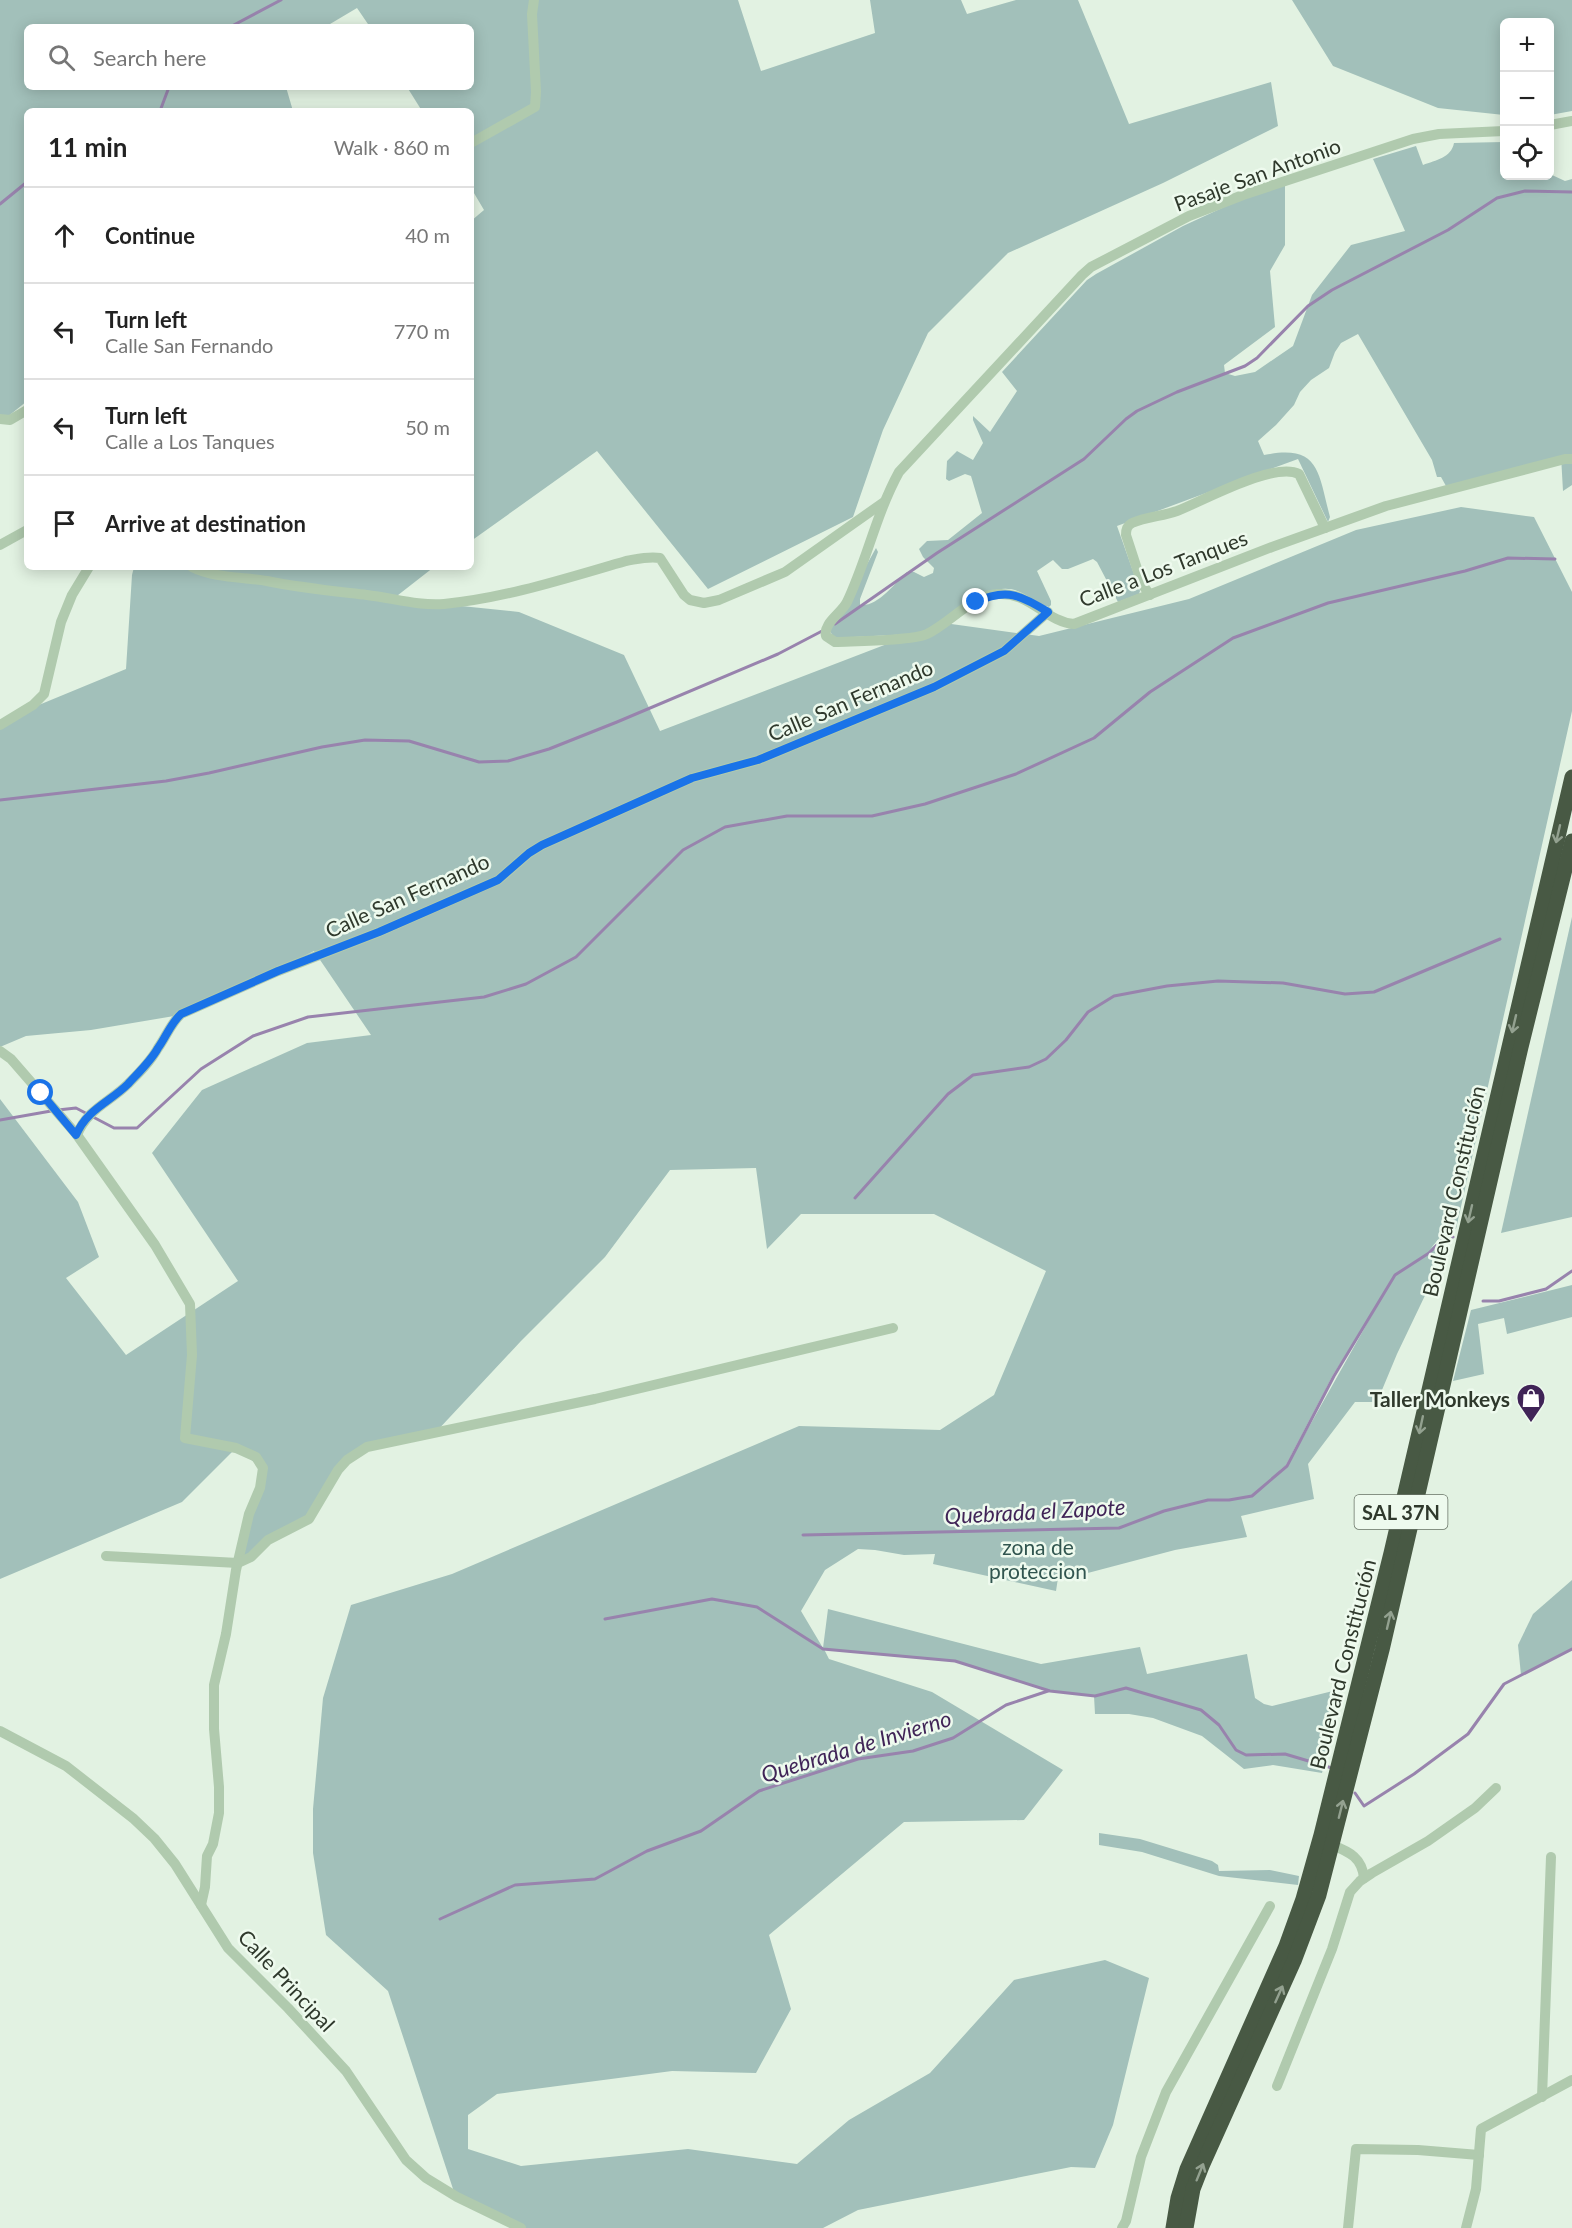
<!DOCTYPE html>
<meta charset="utf-8">
<style>
body{margin:0;font-family:Lato,sans-serif;background:#f6f6f6;color:#222}
.controls{position:absolute;right:18px;top:18px;display:grid;overflow:hidden;border-radius:9px;box-shadow:0 3px 15px #0003}
.controls button{width:54px;height:54px;display:grid;place-items:center;padding:0;border:0;border-bottom:2px solid #e0e0e0;background:#fff;color:#222;font:30px sans-serif}
.stop{position:absolute;width:18px;height:18px;margin:-14px;border:4px solid #1a73e8;border-radius:50%;background:#fff}
.stop.end{background:#1a73e8;border-color:#fff;box-shadow:0 2px 6px #0008}
.list{margin:0;padding:0;list-style:none}
h2{display:flex;justify-content:space-between;align-items:center;height:78px;margin:0;padding:0 24px;font-size:26px}
h2 small{font-size:20px;font-weight:400;color:#767676}
.list li{display:grid;grid-template-columns:39px 1fr auto;gap:18px;align-items:center;box-sizing:border-box;height:96px;padding:0 24px;border-top:2px solid #e0e0e0}
.list b{display:block;font-size:22px;white-space:nowrap}
.list p{margin:0;font-size:20px;white-space:nowrap;color:#767676}
.list em{font-size:20px;font-style:normal;color:#767676}
.icon{flex:none;width:33px;height:33px;fill:none;stroke:currentColor;stroke-width:2;stroke-linecap:round;stroke-linejoin:round}
.map{position:relative;flex:none;width:1572px;height:2228px;overflow:hidden}
.search{position:absolute;background:#fff;box-shadow:0 3px 15px #0003;left:24px;top:24px;width:450px;height:66px;display:flex;align-items:center;gap:15px;box-sizing:border-box;padding:0 21px;border-radius:9px;color:#767676;font-size:22px}
.panel{position:absolute;background:#fff;box-shadow:0 3px 15px #0003;left:24px;top:108px;width:450px;height:462px;border-radius:9px}
.map>svg:first-child{display:block}
.green{fill:#a2c0ba;fill-rule:evenodd}
.lines{fill:none;stroke-linecap:round;stroke-linejoin:round}
.stream{stroke:#9883ad;stroke-width:3}
.minor{stroke:#b0caae;stroke-width:10}
.highway{stroke:#485944;stroke-width:15}
.oneway{stroke:#93a190}
.route{stroke:#1a73e8;stroke-width:8}
.labels{text-anchor:middle;dominant-baseline:central;stroke-width:5;stroke-linejoin:round;paint-order:stroke}
.shield{fill:#eefaee;stroke:#687366;stroke-width:1.5}
.shield-label{font-size:20px;font-weight:bold;fill:#2f392c}
.street-label{font-size:21px;fill:#2f392c;stroke:#eefaee}
.poi-label{font-size:21px;font-weight:bold;fill:#2f392c;stroke:#eefaee;text-anchor:end}
.park-label{font-size:21px;fill:#31554f;stroke:#eefaee}
.water-label{font-size:22px;font-style:italic;fill:#402457;stroke:#eefaee}
</style>
<div class="map">
<svg width="1572" height="2228" viewBox="0 0 1572 2228">
<rect width="100%" height="100%" fill="#e2f2e2"/>
<g class="green">
<polygon points="0,0 738,0 761,71 875,33 870,0 961,0 967,14 1016,0 1078,0 1129,124 1271,82 1278,126 1163,183 1008,253 928,333 883,430 853,517 708,589 597,451 471,541 471,221 484,210 471,188 471,111 422,111 407,87 471,87 471,27 370,27 357,8 325,27 27,27 27,87 286,87 293,111 27,111 27,401 0,423"/>
<polygon points="1292,0 1572,0 1572,111 1550,115 1550,22 1504,22 1504,115 1438,108 1333,66"/>
<path d="M1504,142V176H1550V169L1552,175L1565,181L1572,179V485L1563,491L1561,456L1446,486L1441,477H1437L1432,460L1358,334L1341,343L1335,352L1329,368L1311,380L1300,392L1294,405L1276,425L1258,441L1264,455C1320,444 1318,472 1330,517L1328,522L1298,459L1117,526L1140,591L1139,594L1118,602L1097,562L1093,559L1068,569H1062L1053,560L1037,571L1051,601V605L1049,607C1039,605 1029,596 1020,592C992,579 965,608 944,623L1039,636L1189,599L1356,530L1461,507L1534,517L1572,592V711L1456,1229H1447L1431,1248L1448,1234L1453,1237L1397,1354L1377,1402H1355L1308,1464L1314,1499L1241,1516L1247,1537L1175,1550L1065,1579L1058,1578L1056,1591L933,1564L935,1554L904,1555L875,1550L858,1549L825,1570L801,1611L823,1648L828,1609L1041,1664L1140,1647L1147,1674L1247,1654L1255,1698L1264,1704L1272,1706L1341,1689L1322,1773L1273,1765L1244,1769L1202,1736L1153,1718L1129,1714H1095L1094,1696L1050,1691L955,1661L824,1649L829,1659L932,1692L1063,1770L1024,1820L904,1822L769,1935L791,2009L756,2073L672,2071L497,2094L468,2115V2149L521,2166L688,2149L797,2164L849,2120L930,2073L1014,1980L1105,1960L1149,1978L1113,2125L1095,2168L1071,2167L858,2210L823,2228H521L455,2195L388,1991L326,1935L313,1853V1809L323,1698L351,1605L452,1574L799,1426L940,1430L994,1395L1046,1271L934,1214H801L767,1249L756,1168L670,1170L605,1257L521,1341L435,1433L367,1447L347,1460L309,1519L238,1563L263,1469L236,1448L182,1502L0,1579V1099L78,1202L99,1257L66,1278L126,1355L238,1281L152,1153L202,1090L307,1043L371,1035L314,951L192,1013L91,1030L26,1036L0,1047V721L126,669L132,575L134,567H434L393,599L519,612L624,655L660,731L913,634L834,638L830,631L876,548L878,552L860,599V605C878,607 895,583 907,572H914L924,577L933,573L934,568L923,557L919,549L927,541L948,540L982,513L971,476L965,474L949,481L946,479L947,461L957,451L973,460L983,443L973,420V416L990,432L1017,391L1002,372L1087,280L1096,274L1183,226L1285,179V245L1270,271L1275,327L1224,365L1225,373L1235,376L1255,372L1293,346L1312,295L1351,245L1405,231L1373,159L1416,146L1423,165C1436,160 1451,158 1454,143ZM1382,1297L1287,1466L1279,1471L1286,1465L1333,1375Z"/>
<polygon points="1572,917 1572,1217 1501,1233"/>
<polygon points="1572,1285 1572,1317 1507,1334 1504,1318 1478,1324 1484,1374 1453,1381 1471,1310"/>
<polygon points="1572,1580 1572,1649 1521,1675 1518,1645 1533,1614"/>
<polygon points="1099,1833 1140,1839 1212,1861 1218,1865 1219,1871 1270,1870 1299,1876 1298,1885 1219,1876 1142,1852 1099,1845"/>
</g>
<g class="lines">
<g class="stream">
<polyline points="230,27 281,0"/>
<polyline points="160,111 169,87"/>
<polyline points="0,204 27,182"/>
<polyline points="835,624 937,553 1084,459 1126,419 1137,411 1177,392 1245,366 1257,358 1308,306 1332,290 1448,230 1497,198 1525,191 1572,192"/>
<polyline points="0,800 166,781 209,773 322,747 365,740 409,741 479,762 508,761 549,749 617,722 778,654 824,630"/>
<polyline points="58,1110 76,1108 114,1128 137,1128 201,1069 253,1036 308,1017 484,997 526,984 576,957 683,850 725,827 787,816 872,816 925,804 1016,774 1094,738 1150,692 1233,638 1328,603 1465,571 1508,558 1555,559"/>
<polyline points="0,1120 51,1111"/>
<polyline points="855,1198 948,1094 973,1075 1029,1067 1046,1059 1066,1040 1088,1012 1114,996 1167,986 1218,981 1283,983 1345,994 1374,992 1500,939"/>
<polyline points="1483,1301 1499,1301 1546,1289 1572,1271"/>
<polyline points="803,1535 1119,1528 1164,1511 1208,1500 1229,1500 1252,1496 1287,1466 1334,1376 1395,1275 1429,1253 1448,1234 1453,1237"/>
<polyline points="605,1619 712,1599 757,1607 823,1649 955,1661 1050,1691 1095,1696 1126,1688 1201,1710 1219,1725 1236,1750 1246,1755 1285,1754 1332,1768"/>
<polyline points="1355,1793 1364,1806 1414,1774 1468,1734 1504,1684 1572,1649"/>
<polyline points="440,1919 515,1885 595,1879 647,1851 701,1831 759,1791 858,1759 913,1751 953,1738 1006,1705 1048,1691"/>
</g>
<g class="minor">
<polyline points="1550,125 1572,121"/>
<path d="M1504,131L1439,134L1413,139L1243,195L1189,216L1091,267L1082,275L899,472C876,514 867,560 847,602C841,614 823,623 826,636L835,642C855,641 911,641 927,634C950,623 972,595 998,594C1031,592 1046,622 1074,624L1272,547L1386,506L1565,459H1572"/>
<polyline points="471,143 535,107 536,92 532,14 534,0"/>
<polyline points="0,419 10,420 27,410"/>
<polyline points="0,545 27,530"/>
<path d="M192,567C214,578 243,577 267,581C301,588 333,591 367,595C393,598 418,606 444,604C506,598 567,578 626,561C638,559 648,556 660,558L684,595L690,600L704,603L719,600L785,572L884,502"/>
<path d="M1150,595L1142,584L1126,535C1126,529 1127,526 1132,523C1146,517 1163,516 1177,511C1203,501 1274,461 1299,474L1325,528"/>
<polyline points="0,725 33,705 44,694 61,622 72,595 89,567"/>
<polyline points="0,1051 11,1059 77,1135 155,1245 190,1304 192,1355 185,1438 236,1448 256,1457 263,1468 260,1488 249,1514 236,1570 226,1634 214,1685 214,1729 219,1787 219,1813 213,1844 207,1856 205,1887 201,1905"/>
<path d="M77,1135C87,1109 110,1102 128,1084C139,1073 151,1061 158,1048C166,1037 171,1023 181,1014L278,971L379,932L486,885L498,880L529,853L542,845L692,778L758,760L934,687L1004,651L1048,612"/>
<polyline points="106,1556 238,1563 251,1557 268,1540 309,1519 338,1470 347,1460 367,1447 595,1399 893,1328"/>
<polyline points="0,1731 66,1766 134,1819 154,1838 175,1864 228,1948 288,2008 346,2071 406,2160 426,2178 457,2197 521,2228"/>
<path d="M1332,1845C1350,1852 1362,1858 1364,1878"/>
<polyline points="1277,2086 1332,1949 1350,1892 1360,1881 1372,1873 1428,1841 1475,1808 1496,1788"/>
<polyline points="1542,2097 1551,1857"/>
<polyline points="1122,2228 1126,2221 1141,2157 1166,2092 1270,1906"/>
<polyline points="1348,2228 1356,2149 1418,2150 1479,2155"/>
<polyline points="1466,2228 1476,2189 1481,2129 1572,2080"/>
</g>
<g class="highway">
<polyline points="1173,2228 1178,2198 1187,2169 1286,1946 1303,1899 1321,1835 1391,1553 1572,777"/>
<polyline points="1186,2228 1193,2189 1202,2166 1294,1961 1319,1895 1382,1650 1521,1047 1572,841"/>
</g>
</g>
<defs><path id="oneway-shaft" d="M-6 0H5M1.5-3L5.5 0L1.5 3" fill="none" stroke-width="1.6" stroke-linecap="round" stroke-linejoin="round" transform="scale(1.5)"/></defs>
<g class="oneway">
<use href="#oneway-shaft" transform="translate(1558 834) rotate(103)"/>
<use href="#oneway-shaft" transform="translate(1514 1024) rotate(103)"/>
<use href="#oneway-shaft" transform="translate(1470 1214) rotate(103)"/>
<use href="#oneway-shaft" transform="translate(1421 1425) rotate(102)"/>
<use href="#oneway-shaft" transform="translate(1389 1620) rotate(-77)"/>
<use href="#oneway-shaft" transform="translate(1341 1809) rotate(-76)"/>
<use href="#oneway-shaft" transform="translate(1279 1994) rotate(-66)"/>
<use href="#oneway-shaft" transform="translate(1200 2172) rotate(-68)"/>
</g>
<g class="lines">
<path class="route" d="M41,1093L76,1135C87,1109 110,1102 128,1084C138,1073 151,1061 158,1048C166,1037 171,1023 181,1014L278,971L379,932L498,880L529,853L542,845L692,778L758,760L934,687L1004,651L1048,612C1021,595 1006,588 976,602"/>
</g>
<defs>
<g id="shop-pin" transform="scale(1.5)"><path d="M0 17L-7.5 6A9.5 9.5 0 1 1 7.5 6Z" fill="#402457" stroke="#eefaee"/><path d="M-5-2.5h2.3a2.7 3.5 0 0 1 5.4 0H5L5.5 6h-11ZM-1.5-2.5h3a1.5 2.3 0 0 0-3 0Z" fill="#fff"/></g>
</defs>
<g fill-rule="evenodd">
<use href="#shop-pin" x="1531" y="1398"/>
</g>
<g class="labels">
<rect class="shield" x="1354.5" y="1495" width="93" height="34" rx="4.5"/>
<g class="shield-label">
<text x="1401" y="1512">SAL 37N</text>
</g>
<g class="street-label">
<text transform="translate(1257 174) rotate(-20)">Pasaje San Antonio</text>
<text transform="translate(1163 568) rotate(-21)">Calle a Los Tanques</text>
<text transform="translate(850 700) rotate(-23)">Calle San Fernando</text>
<text transform="translate(407 895) rotate(-24)">Calle San Fernando</text>
<text transform="translate(1453 1191) rotate(-77)">Boulevard Constitución</text>
<text transform="translate(1342 1664) rotate(-76)">Boulevard Constitución</text>
<text transform="translate(287 1980) rotate(47)">Calle Principal</text>
</g>
<g class="poi-label">
<text x="1510" y="1398">Taller Monkeys</text>
</g>
<g class="park-label">
<text x="1038" y="1546">zona de<tspan x="1038" dy="24">proteccion</tspan></text>
</g>
<g class="water-label">
<text transform="translate(1035 1511) rotate(-3)">Quebrada el Zapote</text>
<text transform="translate(856 1746) rotate(-17)">Quebrada de Invierno</text>
</g>
</g>
</svg>
<div class="controls">
<button>+</button>
<button>−</button>
<button><svg class="icon" aria-label="locate" viewBox="0 0 24 24"><circle cx="12" cy="12" r="6"/><path d="M12 2v4M12 18v4M2 12h4M18 12h4"/></svg></button>
</div>
<div class="stop" style="left:41px;top:1093px"></div>
<div class="stop end" style="left:976px;top:602px"></div>
<div class="search"><svg class="icon" aria-label="search" viewBox="0 0 24 24"><circle cx="10" cy="10" r="6"/><path d="M15 15l6 6"/></svg>Search here</div>
<section class="panel">
<h2>11 min<small>Walk · 860 m</small></h2>
<ul class="list">
<li><svg class="icon" aria-label="ahead" viewBox="0 0 24 24"><path d="M12 20V5M6 11l6-6 6 6"/></svg><div><b>Continue</b></div><em>40 m</em></li>
<li><svg class="icon" aria-label="left" viewBox="0 0 24 24"><path d="M17 20v-9H6M10 6l-5 5 5 5"/></svg><div><b>Turn left</b><p>Calle San Fernando</p></div><em>770 m</em></li>
<li><svg class="icon" aria-label="left" viewBox="0 0 24 24"><path d="M17 20v-9H6M10 6l-5 5 5 5"/></svg><div><b>Turn left</b><p>Calle a Los Tanques</p></div><em>50 m</em></li>
<li><svg class="icon" aria-label="arrive" viewBox="0 0 24 24"><path d="M6 21V4h12l-3 4 3 4H6"/></svg><div><b>Arrive at destination</b></div></li>
</ul>
</section>
</div>
